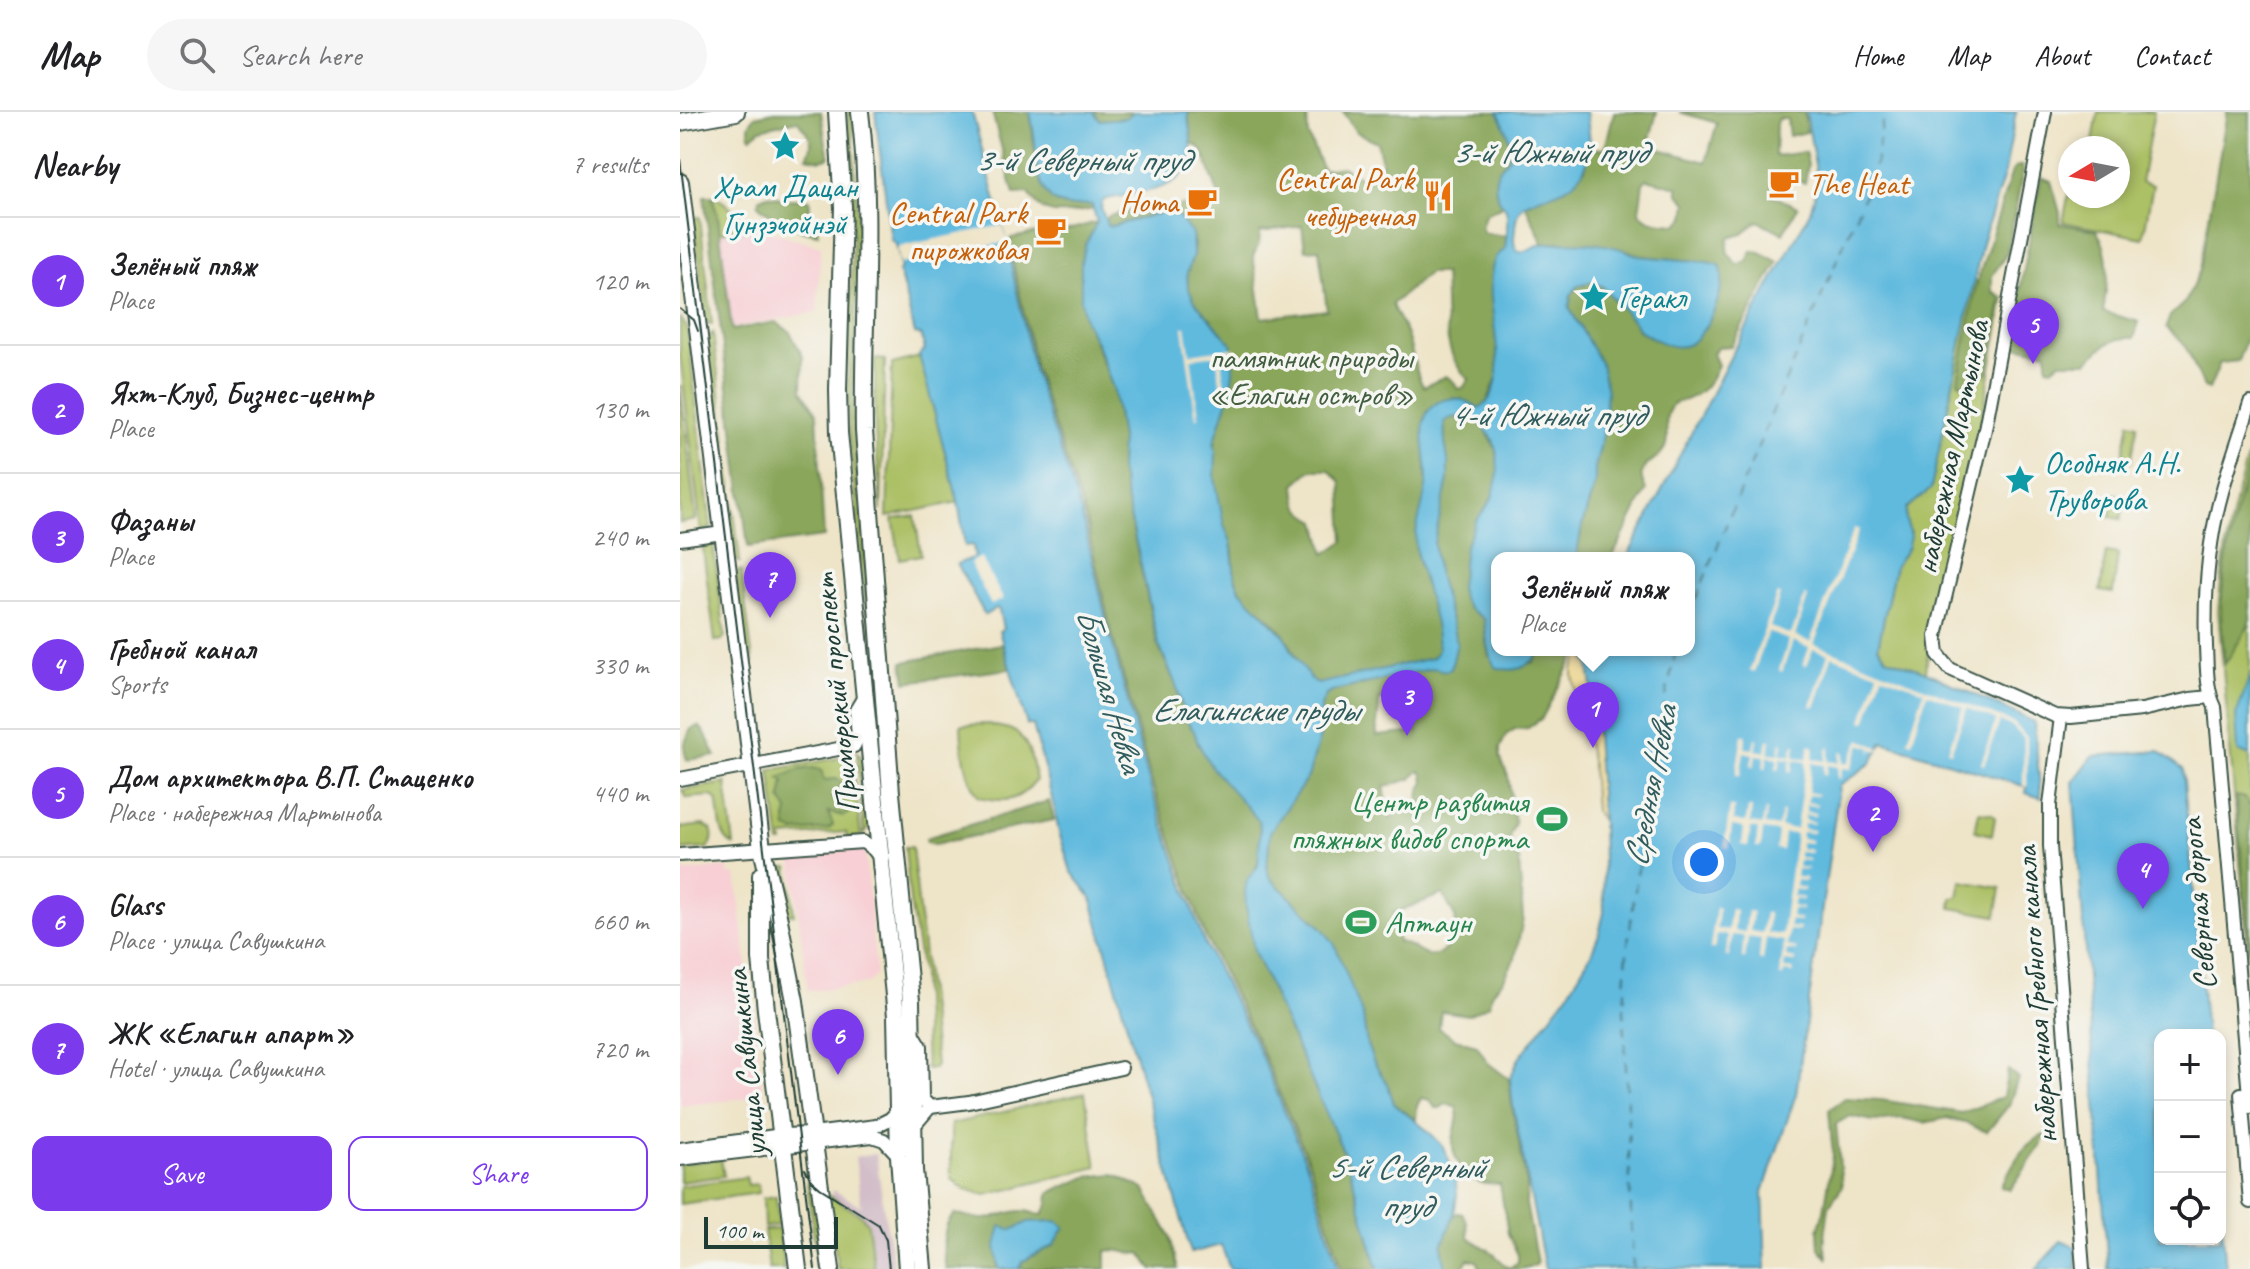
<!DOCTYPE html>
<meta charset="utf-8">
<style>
body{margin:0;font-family:Caveat,sans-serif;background:#f6f6f6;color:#202124}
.controls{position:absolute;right:24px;bottom:24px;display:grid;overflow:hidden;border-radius:16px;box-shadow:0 4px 12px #0003}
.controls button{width:72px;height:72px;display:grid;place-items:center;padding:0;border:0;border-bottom:2px solid #e0e0e0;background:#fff;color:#202124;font:40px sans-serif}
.compass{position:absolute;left:1378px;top:24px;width:72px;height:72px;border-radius:50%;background:#fff;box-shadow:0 4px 12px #0003;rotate:260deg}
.scale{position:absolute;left:24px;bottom:20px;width:134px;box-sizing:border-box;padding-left:8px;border:4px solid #1f3d34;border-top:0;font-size:22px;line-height:28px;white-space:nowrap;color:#1f3d34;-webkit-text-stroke:6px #f6f6f2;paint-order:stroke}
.you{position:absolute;left:1024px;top:750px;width:28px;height:28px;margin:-20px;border:6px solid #fff;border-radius:50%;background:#1a73e8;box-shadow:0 0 0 12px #1a73e833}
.badge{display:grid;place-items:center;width:52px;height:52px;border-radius:50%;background:#7c3aed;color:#fff;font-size:26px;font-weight:700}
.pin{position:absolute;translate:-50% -66px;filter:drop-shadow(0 2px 4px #0008)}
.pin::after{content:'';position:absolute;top:42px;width:28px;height:24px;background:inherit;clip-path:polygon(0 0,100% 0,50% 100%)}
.popup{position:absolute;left:811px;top:440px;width:204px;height:104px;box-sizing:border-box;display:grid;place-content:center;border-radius:16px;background:#fff;filter:drop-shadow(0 2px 6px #0005);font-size:26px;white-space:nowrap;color:#757577}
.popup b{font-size:30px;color:#202124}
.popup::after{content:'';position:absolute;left:50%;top:100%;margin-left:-16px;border:16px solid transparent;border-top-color:#fff}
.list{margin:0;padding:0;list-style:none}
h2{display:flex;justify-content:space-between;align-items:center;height:104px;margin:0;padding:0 32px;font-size:34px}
h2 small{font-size:26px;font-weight:400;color:#757577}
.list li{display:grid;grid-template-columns:52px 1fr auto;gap:24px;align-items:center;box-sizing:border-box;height:128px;padding:0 32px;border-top:2px solid #e0e0e0}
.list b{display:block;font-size:30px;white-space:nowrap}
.list p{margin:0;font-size:26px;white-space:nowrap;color:#757577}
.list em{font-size:26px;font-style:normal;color:#757577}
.actions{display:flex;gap:16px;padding:24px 32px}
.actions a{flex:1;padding:18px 0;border:2px solid #7c3aed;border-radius:16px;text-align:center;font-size:28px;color:#7c3aed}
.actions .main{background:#7c3aed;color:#fff}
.icon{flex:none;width:44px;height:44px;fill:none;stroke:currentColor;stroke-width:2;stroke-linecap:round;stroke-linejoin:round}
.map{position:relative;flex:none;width:1570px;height:1157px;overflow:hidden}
header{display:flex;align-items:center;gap:48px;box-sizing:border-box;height:112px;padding:0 40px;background:#fff;border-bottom:2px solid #e0e0e0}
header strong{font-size:38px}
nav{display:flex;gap:44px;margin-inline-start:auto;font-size:28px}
.search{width:560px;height:72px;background:#f6f6f6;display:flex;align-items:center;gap:20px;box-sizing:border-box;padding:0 28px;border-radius:44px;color:#757577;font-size:30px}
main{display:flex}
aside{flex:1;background:#fff}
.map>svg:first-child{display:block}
.built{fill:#f7cfd4}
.industrial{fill:#d2bdc8}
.green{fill:#acc065;stroke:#667e4c;stroke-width:2}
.forest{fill:#89a65a;stroke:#547247;stroke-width:2;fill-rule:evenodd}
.sand{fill:#eeda9e;stroke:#868c69;stroke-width:2}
.water{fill:#61bade;stroke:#407c89;stroke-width:2}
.pier{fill:#eee4c8}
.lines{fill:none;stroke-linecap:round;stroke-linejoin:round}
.ferry{stroke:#305c5e;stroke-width:2;stroke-dasharray:10 8;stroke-linecap:butt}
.minor-casing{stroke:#3e564a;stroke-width:16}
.major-casing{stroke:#3e564a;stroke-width:20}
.minor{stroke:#fff;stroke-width:12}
.major{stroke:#fff;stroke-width:16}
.tram{stroke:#1f3d34;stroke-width:2}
.labels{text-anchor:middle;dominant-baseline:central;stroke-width:7;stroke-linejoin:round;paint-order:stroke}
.food-label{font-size:32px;fill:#c56008;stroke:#f6f6f2;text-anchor:end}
.culture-label{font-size:32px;fill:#0d838f;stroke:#f6f6f2;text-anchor:start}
.park-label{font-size:32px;fill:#425e40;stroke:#f6f6f2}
.street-label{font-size:32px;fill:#1f3d34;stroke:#f6f6f2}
.leisure-label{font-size:32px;fill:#27864d;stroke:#f6f6f2;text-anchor:end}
.water-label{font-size:34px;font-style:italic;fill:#305c5e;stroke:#f6f6f2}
</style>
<header>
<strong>Map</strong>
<div class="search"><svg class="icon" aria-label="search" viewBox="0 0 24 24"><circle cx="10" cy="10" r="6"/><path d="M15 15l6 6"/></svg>Search here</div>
<nav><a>Home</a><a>Map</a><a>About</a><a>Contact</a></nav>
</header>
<main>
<aside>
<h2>Nearby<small>7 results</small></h2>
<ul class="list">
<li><span class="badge">1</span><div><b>Зелёный пляж</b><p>Place</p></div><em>120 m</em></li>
<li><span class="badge">2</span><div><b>Яхт-Клуб, Бизнес-центр</b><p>Place</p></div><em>130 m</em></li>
<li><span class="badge">3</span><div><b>Фазаны</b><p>Place</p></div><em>240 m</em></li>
<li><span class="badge">4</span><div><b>Гребной канал</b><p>Sports</p></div><em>330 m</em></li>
<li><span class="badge">5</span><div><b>Дом архитектора В.П. Стаценко</b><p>Place · набережная Мартынова</p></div><em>440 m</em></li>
<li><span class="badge">6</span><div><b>Glass</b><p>Place · улица Савушкина</p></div><em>660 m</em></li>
<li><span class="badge">7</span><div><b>ЖК «Елагин апарт»</b><p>Hotel · улица Савушкина</p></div><em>720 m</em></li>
</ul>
<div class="actions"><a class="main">Save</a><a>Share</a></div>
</aside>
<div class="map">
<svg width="1570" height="1157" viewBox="0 0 1570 1157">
<rect width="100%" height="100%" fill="#f6f6f2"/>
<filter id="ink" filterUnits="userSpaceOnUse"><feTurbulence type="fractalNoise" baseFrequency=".0125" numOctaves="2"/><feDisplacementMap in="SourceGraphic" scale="16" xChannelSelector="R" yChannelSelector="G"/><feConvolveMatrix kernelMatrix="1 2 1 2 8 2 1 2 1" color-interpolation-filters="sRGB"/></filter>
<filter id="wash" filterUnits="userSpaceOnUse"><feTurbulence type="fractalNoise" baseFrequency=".006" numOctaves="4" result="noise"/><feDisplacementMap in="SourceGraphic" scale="32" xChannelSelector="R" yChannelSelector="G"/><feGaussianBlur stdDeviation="1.8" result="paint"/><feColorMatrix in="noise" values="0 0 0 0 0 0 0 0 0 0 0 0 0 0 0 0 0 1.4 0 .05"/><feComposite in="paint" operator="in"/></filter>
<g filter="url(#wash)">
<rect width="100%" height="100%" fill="#eee4c8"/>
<g class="built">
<polygon points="74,115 141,134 137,200 39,218 29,125"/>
<polygon points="176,737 185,738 196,863 187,872 128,879 111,742"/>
<polygon points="47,755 49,763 56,762 83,984 0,994 0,760"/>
</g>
<polygon class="industrial" points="196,1042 203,1093 214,1157 195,1157 189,1111 181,1102 152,1085 153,1078 181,1094 175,1045"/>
<g class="green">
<polygon points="167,0 172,0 178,119 173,277 174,320 193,523 188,523 169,320 168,277 173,119"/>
<polygon points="1418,0 1474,0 1461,70 1473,73 1463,126 1383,110 1390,75 1390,84 1438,84 1438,36 1412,36"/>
<path d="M32,84C46,88 59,106 72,115L70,118L54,117L40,121L38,106Z"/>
<polygon points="20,105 32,212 26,211 14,106"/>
<polygon points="1294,168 1324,186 1300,316 1253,501 1255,502 1249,531 1246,560 1207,546 1198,535 1215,454 1227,437 1230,419 1225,407 1227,396 1251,376"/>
<polygon points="0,206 7,215 31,416 21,420 0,243"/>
<polygon points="33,221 60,450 55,448 28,225"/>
<polygon points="240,245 278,390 207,405 212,252"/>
<polygon points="195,247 205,248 201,399 195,317"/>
<polygon points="0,273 16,408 0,411"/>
<polygon points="1450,310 1458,312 1451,350 1442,349"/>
<path d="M1570,337V864L1538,499C1543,440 1552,393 1570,337Z"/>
<polygon points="1434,382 1445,384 1441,407 1430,405"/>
<polygon points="235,404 241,443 220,447 213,407"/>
<polygon points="30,428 33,430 45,524 42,528 35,529 22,430"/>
<polygon points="1426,440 1438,442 1433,481 1420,479"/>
<polygon points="61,458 73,550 67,549 56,461"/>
<path d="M309,612C316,615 322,615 329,617C350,624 352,650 356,668C338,690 326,691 299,685C285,664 282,638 281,613Z"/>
<polygon points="177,640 183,647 190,714 184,723"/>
<polygon points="164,645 171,646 172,649 181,725 167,726 166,720 103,725 103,731 100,731 90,658"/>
<polygon points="85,656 95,729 92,727 88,720 81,667"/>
<path d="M46,671L54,733C37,725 41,703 37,687L31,684L7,686L2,678Z"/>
<polygon points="1299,700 1312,702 1315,706 1312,723 1295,719"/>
<path d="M23,713L31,717C34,725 33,731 27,736L0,738V716Z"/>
<polygon points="225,735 232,735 256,953 254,956 246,957 242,861 230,789"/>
<polygon points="108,755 114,802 106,801 98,756"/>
<polygon points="1281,769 1321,776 1316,804 1271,796 1272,786 1278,785"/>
<polygon points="405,981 417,1055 306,1083 284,1077 271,1066 271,1012"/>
<polygon points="41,1047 44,1064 0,1070 0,1052"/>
<polygon points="66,1065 68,1073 78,1072 79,1081 0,1092 0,1074"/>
<polygon points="127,1069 134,1073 144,1157 138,1157"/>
<polygon points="148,1083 181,1103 188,1112 194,1157 158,1157"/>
<polygon points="96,1084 99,1113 84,1115 83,1086"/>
<polygon points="99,1117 104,1157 89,1157 84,1118"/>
</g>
<g class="forest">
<path d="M94,0H141L146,32L150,45L141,48L127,45C137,26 127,22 117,8L81,17L71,25L69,23V13L75,4Z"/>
<path d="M312,0H350L358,62L389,94L408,92L412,93L414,97C387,101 364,110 349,81L334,82Z"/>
<polygon points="413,0 453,0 446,6 420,8"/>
<path d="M508,0H562L586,3L592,0H627L628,23L643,58L662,55L687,69L702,50L697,30L676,20L663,0H818L829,21L831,35L820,90L824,93L805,102L801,116L804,121L825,124L826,132L817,238L818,264L806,292L799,296L781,287L772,286L743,311L747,374L736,420V437L758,519V539L752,546L638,572C620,560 615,538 603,521C591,505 571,494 560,477C552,465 555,448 552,435C551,427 546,420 544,412C535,384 531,342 538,314L532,208L515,191L508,176L507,161L513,143L514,132L512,123L498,104L486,100L432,114L427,113L425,109L429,104L475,94L484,97L505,93L508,99L526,93L528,98L542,92L523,40L518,34L512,32ZM622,114L625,138L639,137L647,198L582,206L573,144L579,132L580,120ZM749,161H764C767,197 759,242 789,267L783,276L778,277L773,269L766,264L744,275C736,266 732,235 726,221C721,210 716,204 712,192ZM631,358H649L661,370L664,429L645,442L637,409C618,399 616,393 615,372Z"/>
<path d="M934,0H977L968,34L1026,50L1037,11L999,0H1124L1127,20L1109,24L1107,7H1098L1096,12L1095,44L1125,40L1128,52L1125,71L1094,62L1091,83L1118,95L1103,121L1078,109L1062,122L1049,126L1047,139L1057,153L1067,149L1072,139L1080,140L1098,150L1051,234L1037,235L1033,242L1038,253C1032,269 1022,282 1005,288C1000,289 998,289 994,292C981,303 989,320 986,333C982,347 966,348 962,361C960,367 964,372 966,378L932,446H896L902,414L915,370V356L923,322L921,252L889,195L891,183L899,173L910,170L922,174L955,211L958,218L978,229L1027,150L959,144L949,139L880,130L862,132C859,117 850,107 846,93L905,57L910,38L925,36ZM967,67L998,75V81L1007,90L1005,105L998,112C984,111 969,112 959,100L963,71Z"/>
<polygon points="1547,0 1570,0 1570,216 1558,249 1540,251 1529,277 1524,275 1505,233 1486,215 1490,204 1506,189 1520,158"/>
<path d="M1338,54H1342L1343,59L1327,141L1312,164V180L1318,183L1321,189L1308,260L1299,267L1295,276C1288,277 1283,275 1278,269L1296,174L1332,59Z"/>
<path d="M1361,65L1371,69L1380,101V112L1416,118C1433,142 1427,173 1423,200L1459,210L1454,226C1433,224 1420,236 1407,250H1380L1372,256L1367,255V240L1330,233Z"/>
<path d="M87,83L105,87L130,88L129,111L137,115L138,122C115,118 96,108 78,93L80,86Z"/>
<polygon points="24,84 32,84 38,106 52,218 96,210 110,220 123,245 122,278 137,302 144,425 68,435"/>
<path d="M417,110L406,132L401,150L403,199L434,279L441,326L440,358L477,531L496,573L506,608L514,619L518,632L579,709C582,729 582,754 567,768L574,839L667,1048L698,1157H662L630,1053L579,933L526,826L474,678L429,511L405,404L356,259L329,132L331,126L361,120L388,118Z"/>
<path d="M771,304C781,304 790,309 800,311C820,335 824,357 811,387C807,397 797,404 796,414C791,441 790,469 788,496L804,507L806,530L809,544L853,551L862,538H898L862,606L848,616L835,617L826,623L820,636V645L828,664L835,711L830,723L832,740L839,748L843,807L835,846L824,867L811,882L809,893L788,903L761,899L759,916L775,927L797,933L808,951L829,967L832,994L847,1072L846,1092L857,1151L856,1153L841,1157H801L797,1149L788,1147L782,1157H766L762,1134L774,1103L778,1101L783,1102L787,1110L788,1125C795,1131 808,1136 813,1141C819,1147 822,1151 829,1156L838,1150V1143L828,1122L820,1072C814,1071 807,1072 801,1071C786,1066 772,1047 773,1031C773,1017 781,1008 776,994L766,992L760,996H755L750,988L741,986L737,994L736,1008L714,992L707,973L694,951L687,933L683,904L643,817L595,771L589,764L587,755L590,720L628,665L641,593L646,583L654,579L755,555L765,559L771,557L777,531L757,459L754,431L768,348L765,331L764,310ZM713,586V594L728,597L729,594L732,603H736L737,620L697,624C695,611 700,600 699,588ZM740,659L743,662L744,672L740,678L738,700L729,695L718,700L710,707L704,675L731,667L737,660ZM763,782L776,807C772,821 769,848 747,843C736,840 730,831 718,830L713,801Z"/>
<path d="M1570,349V512L1545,552C1543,533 1541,514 1541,496C1544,445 1555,397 1570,349Z"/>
<polygon points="322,532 330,557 226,570 223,550"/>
<path d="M19,614C27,621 30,634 36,644L7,648C2,635 5,629 11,617Z"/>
<polygon points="133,656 141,658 144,668 157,667 163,672 153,685 168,693 170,700 163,704 148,700 153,713 149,717 114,720 107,717 106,707 108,699 101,687 104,670 99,666 118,658"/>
<polygon points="1556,684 1564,686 1570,695 1570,839"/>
<polygon points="369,689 374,708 255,732 247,730 246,726"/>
<polygon points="1328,958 1338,966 1329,993 1307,1020 1288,1012 1267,1006 1244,1011 1222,1006 1194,1009 1170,1004 1156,1012 1162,1075 1149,1094 1144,1132 1148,1147 1139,1136 1138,1118 1144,1099 1153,1044 1149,998 1165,986 1201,988 1282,1001 1323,985"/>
<path d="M1367,1022L1359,1036L1330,1078L1321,1075C1333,1052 1341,1031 1367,1022Z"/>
<path d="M433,1062L464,1077L490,1124L498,1157H472L461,1141C447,1144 440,1135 426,1139V1157H339L343,1149L374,1133L376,1109L348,1111L332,1119L317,1153L319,1157H266C263,1139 260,1115 275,1102C283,1103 299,1108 306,1107C319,1106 330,1098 344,1099C351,1099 355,1103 362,1103L368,1093L369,1081L407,1065Z"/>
</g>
<polygon class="sand" points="901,538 909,554 913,580 922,708 915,699 912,654 893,564 893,557"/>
<g class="water">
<polygon points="195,0 292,0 323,115 354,259 402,403 427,511 472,680 524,830 577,934 628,1055 659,1157 550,1157 541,1133 511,1141 411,785 391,759 378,717 375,698 353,613 347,613 319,519 323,517 319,498 317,496 305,503 277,452 295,445 293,433 285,434 278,389 239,243 245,238 241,223 235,222 219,159 221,155 216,132 211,128"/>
<path d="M350,0H413L420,8L446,6L453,0H508C508,15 514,30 511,44C505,80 455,81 426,87L422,90L421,95L427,113L432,114L486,100L498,104L512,122L513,143L507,161L508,176L516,191L551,231L553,240V260L550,281L534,331L536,341L535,366L544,413L551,430L555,466L560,478L605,524L612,539L631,567L638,572L752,546L758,539C757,503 742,472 736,437C733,412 747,389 747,364C747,340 731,297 764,288C771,286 776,286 783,288C788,289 793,293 799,296C841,272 796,182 816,145C817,144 823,138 825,137C826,128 829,106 826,98C823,89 822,95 819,87C811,70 816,57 829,46C832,27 826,17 818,0H906C909,18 913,38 905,55C892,84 862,80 843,94C836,100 836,108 835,117C834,126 832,133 839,140C849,140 853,133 863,132C893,128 931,130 959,144L1027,150L1040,153C1049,172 1028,222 1009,232C998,238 983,232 973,226C965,221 959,221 955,211L922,174L910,170L899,173L891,183L889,195L921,252L927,279L923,322L915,356V370L902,414L896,446H817V538H862C849,555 837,562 815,555C806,538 807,525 804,507L788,496L782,486L780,475L785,435L796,409L811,389L818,363L817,343L813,327L800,311C786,308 776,300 764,310L765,331L768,348V368L754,431L757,459L777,531L771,557L765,559L754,556L654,579L646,583L641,593L640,625L628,665L590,720L587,755L589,764L595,771L643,817L655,833L683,904L687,933L694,951L708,973L714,992L748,1019L762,1033L768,1046L775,1063L777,1083L774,1103L762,1134L766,1157H698L667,1048L574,839L566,795L565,779L567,768L578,754L580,719L579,709L532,656L518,631L514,619L506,608L496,573L478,531L440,358L441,326L434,279L417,232L405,209L401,188V150L406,132L417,110L412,93C404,91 396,95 387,94C357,89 358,54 355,31C354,21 352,10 350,0Z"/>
<polygon points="1126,0 1336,0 1325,60 1302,131 1251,377 1227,396 1226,407 1230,425 1227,437 1215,454 1198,535 1207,546 1246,560 1354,610 1361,686 1346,681 1347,675 1203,630 1191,651 1159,674 1116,982 1083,1080 1086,1157 865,1157 833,994 830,967 838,948 889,880 911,842 919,822 924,800 922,708 913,580 909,554 903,538 1009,538 1009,446 947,446 1051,244 1130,100 1138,71"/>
<polygon points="1570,563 1570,644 1558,639 1556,604"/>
<polygon points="1479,639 1503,657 1526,923 1480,923 1480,1127 1540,1127 1540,1086 1546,1157 1428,1157 1393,670 1413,644"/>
<polygon points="377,1109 385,1115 374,1133 343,1149 339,1157 319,1157 316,1133 321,1114 332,1118 348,1110"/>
<polygon points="1381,1129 1395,1135 1397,1157 1356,1157"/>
</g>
<g class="pier">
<polygon points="323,113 327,130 220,152 217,135"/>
<polygon points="503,215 506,215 510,242 554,236 555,239 540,242 545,275 541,275 536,243 511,246 519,306 516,306"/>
<polygon points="1174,416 1179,418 1134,532 1334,611 1347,626 1347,675 1343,674 1344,627 1333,615 1320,609 1304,653 1301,652 1316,608 1287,596 1271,640 1268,639 1283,595 1247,581 1232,630 1228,628 1244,579 1202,563 1186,610 1182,609 1198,561 1152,544 1135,595 1131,594 1148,542 1133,537 1127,554 1123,553 1129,536 1113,529 1102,560 1099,558 1109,528 1088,520 1074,560 1070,558 1097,482 1100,483 1090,515 1111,523 1125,484 1128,485 1115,524 1130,530"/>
<polygon points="301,445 323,487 311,493 290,451"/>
<polygon points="1062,623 1066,623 1065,636 1073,637 1075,626 1077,627 1076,638 1086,640 1088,628 1091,628 1089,641 1099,642 1101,630 1103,631 1101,642 1111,644 1114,632 1116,632 1114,645 1127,647 1129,633 1134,634 1133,647 1145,649 1148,635 1150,636 1148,649 1159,651 1161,639 1164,640 1163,651 1168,652 1180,627 1200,636 1198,639 1193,637 1190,642 1192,636 1181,632 1171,657 1162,656 1160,667 1157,666 1158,655 1148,653 1146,663 1143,663 1144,653 1132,651 1128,680 1138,682 1137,684 1128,683 1127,690 1137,692 1137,694 1126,693 1126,700 1135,701 1135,704 1125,703 1124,708 1134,710 1133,712 1124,711 1123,717 1133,718 1133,721 1122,720 1121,726 1131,728 1131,731 1121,730 1120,736 1131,738 1130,741 1119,740 1119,745 1129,747 1129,749 1119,748 1118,755 1128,756 1127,758 1117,757 1116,765 1126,766 1126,769 1116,768 1115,774 1124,776 1124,779 1115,777 1113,784 1123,786 1123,788 1114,787 1112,794 1122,796 1122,798 1112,797 1111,805 1120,807 1120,810 1111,808 1109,815 1120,816 1119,819 1109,818 1107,834 1117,836 1116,839 1107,838 1106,845 1115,847 1115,850 1105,849 1104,857 1114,858 1113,861 1104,860 1103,864 1100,864 1104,829 1086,826 1083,848 1079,847 1081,827 1068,825 1065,846 1062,846 1064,824 1052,823 1049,845 1046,844 1048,823 1037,822 1034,837 1030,837 1036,796 1039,796 1037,817 1048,818 1051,797 1056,798 1054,819 1065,820 1068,799 1073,800 1070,819 1082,821 1085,801 1089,801 1087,821 1102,823 1116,722 1104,721 1102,738 1096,737 1098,720 1083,718 1081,735 1076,735 1078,717 1071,716 1068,734 1062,733 1064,716 1052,714 1049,736 1044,735 1050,695 1054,695 1053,709 1066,710 1068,696 1072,696 1070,711 1082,713 1085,698 1087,698 1085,713 1098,715 1101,700 1103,700 1101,715 1116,717 1126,650 1114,648 1112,659 1109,659 1111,647 1101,646 1099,658 1096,657 1098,646 1088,644 1086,656 1083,656 1085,644 1076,643 1074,654 1071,653 1073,642 1064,640 1060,664 1056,663"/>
</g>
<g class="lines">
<g class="ferry">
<polyline points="1009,504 1091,303 1185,82 1195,54 1204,0"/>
<polyline points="953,1157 944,899 947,839 972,648 996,538"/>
</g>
</g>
</g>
<g filter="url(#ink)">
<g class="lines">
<g class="minor-casing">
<g id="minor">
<polyline points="1365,0 1305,317 1256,524 1258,542 1270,557 1375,604 1391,605 1462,598 1510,587 1530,585"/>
<path d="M1570,291C1561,321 1550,350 1542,380C1528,430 1524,482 1526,534C1527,554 1526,577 1535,595L1570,995"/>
<polyline points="0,427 43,421"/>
<polyline points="1381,605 1370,693 1370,734 1403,1157"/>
<polyline points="0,667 174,634 178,625 176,598 185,583"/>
<polyline points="0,743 183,730 194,738 201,747"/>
<polyline points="232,919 241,934 242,987 250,995 233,1015"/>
<polyline points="1561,982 1570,1090"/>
<polyline points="250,995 289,990 441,956"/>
<polyline points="0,1037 102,1023 133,1022 196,1014 210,1007 218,999"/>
<polyline points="0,1047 192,1024 204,1028 219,1044"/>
</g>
</g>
<g class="major-casing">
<g id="major">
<polyline points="157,0 163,95 158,278 159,321 216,904 219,1044 227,1157"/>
<path d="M180,0C193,106 182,212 184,319L211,681L231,889L234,1058L243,1157"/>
<polyline points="0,10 56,0"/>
<polyline points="0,70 82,737 99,808 115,889 151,1157"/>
<polyline points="81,763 81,847 86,898 118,1157"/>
</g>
</g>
<use href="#minor" class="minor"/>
<use href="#major" class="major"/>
<g class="tram">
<polyline points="0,47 135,1157"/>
<polyline points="0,197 14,208 18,219"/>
<polyline points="125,1057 132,1069 140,1076 199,1113 206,1128 209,1157"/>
</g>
</g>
</g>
<defs>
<g id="sight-bare" transform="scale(2.4)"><path d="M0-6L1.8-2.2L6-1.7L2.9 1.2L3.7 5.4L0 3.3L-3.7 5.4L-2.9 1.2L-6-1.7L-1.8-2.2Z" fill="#0f9aa8" stroke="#f6f6f2" stroke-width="2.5" paint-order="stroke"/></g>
<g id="cafe-bare" transform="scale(2.4)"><path d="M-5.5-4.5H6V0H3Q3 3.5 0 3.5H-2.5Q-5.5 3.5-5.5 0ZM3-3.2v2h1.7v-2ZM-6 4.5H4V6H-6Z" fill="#e8710a" stroke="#f6f6f2" stroke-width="2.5" paint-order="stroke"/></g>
<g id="restaurant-bare" transform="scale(2.4)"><path d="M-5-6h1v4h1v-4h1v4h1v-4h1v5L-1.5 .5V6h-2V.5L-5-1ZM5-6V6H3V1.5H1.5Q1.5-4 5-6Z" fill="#e8710a" stroke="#f6f6f2" stroke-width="2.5" paint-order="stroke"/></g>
<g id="stadium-bare" transform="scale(2.4)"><path d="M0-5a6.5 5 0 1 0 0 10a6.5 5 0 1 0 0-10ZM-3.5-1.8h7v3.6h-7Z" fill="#2e9e5b" stroke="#f6f6f2" stroke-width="2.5" paint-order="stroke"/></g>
</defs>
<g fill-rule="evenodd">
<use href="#sight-bare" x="105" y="34"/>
<use href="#cafe-bare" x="1104" y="71"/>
<use href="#restaurant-bare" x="758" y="84"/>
<use href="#cafe-bare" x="522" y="89"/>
<use href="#cafe-bare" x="371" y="118"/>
<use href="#sight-bare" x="914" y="185"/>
<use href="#sight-bare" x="1340" y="368"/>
<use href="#stadium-bare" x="872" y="707"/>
<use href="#stadium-bare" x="681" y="810"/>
</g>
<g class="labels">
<g class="food-label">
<text x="734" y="66">Central Park<tspan x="734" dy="37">чебуречная</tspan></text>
<text x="1128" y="71" text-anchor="start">The Heat</text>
<text x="498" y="89">Нота</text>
<text x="347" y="100">Central Park<tspan x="347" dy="37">пирожковая</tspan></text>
</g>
<g class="culture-label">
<text x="105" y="74" text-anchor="middle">Храм Дацан<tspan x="105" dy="37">Гунзэчойнэй</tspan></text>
<text x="938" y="185">Геракл</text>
<text x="1364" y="350">Особняк А.Н.<tspan x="1364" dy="37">Труворова</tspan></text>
</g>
<g class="park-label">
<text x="631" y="245">памятник природы<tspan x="631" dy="37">«Елагин остров»</tspan></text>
</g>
<g class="street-label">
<text transform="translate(1272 335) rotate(-78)">набережная Мартынова</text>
<text transform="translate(156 581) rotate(-96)">Приморский проспект</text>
<text transform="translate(1518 792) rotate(-95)">Северная дорога</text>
<text transform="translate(1356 883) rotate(-94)">набережная Гребного канала</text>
<text transform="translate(66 951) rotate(-96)">улица Савушкина</text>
</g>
<g class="leisure-label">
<text x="848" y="689">Центр развития<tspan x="848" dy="37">пляжных видов спорта</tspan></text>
<text x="705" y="810" text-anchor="start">Аптаун</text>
</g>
<g class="water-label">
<text x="869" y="39">3-й Южный пруд</text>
<text x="402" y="47">3-й Северный пруд</text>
<text x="866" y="302">4-й Южный пруд</text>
<text transform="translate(430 578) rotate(74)">Большая Невка</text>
<text x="575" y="597">Елагинские пруды</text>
<text transform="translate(970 674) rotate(-79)">Средняя Невка</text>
<text x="726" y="1054">5-й Северный<tspan x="726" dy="39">пруд</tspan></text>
</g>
</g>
</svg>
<div class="controls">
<button>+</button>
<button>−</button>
<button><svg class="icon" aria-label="locate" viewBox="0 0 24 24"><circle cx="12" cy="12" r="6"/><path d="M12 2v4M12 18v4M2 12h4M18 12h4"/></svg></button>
</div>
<svg class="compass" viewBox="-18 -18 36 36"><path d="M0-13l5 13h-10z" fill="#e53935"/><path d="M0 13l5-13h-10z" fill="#757577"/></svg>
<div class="scale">100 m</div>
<div class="you"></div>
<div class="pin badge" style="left:913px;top:636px">1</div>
<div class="popup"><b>Зелёный пляж</b>Place</div>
<div class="pin badge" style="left:1193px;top:740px">2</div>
<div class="pin badge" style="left:727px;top:624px">3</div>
<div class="pin badge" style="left:1463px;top:797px">4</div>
<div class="pin badge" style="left:1353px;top:252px">5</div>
<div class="pin badge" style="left:158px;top:963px">6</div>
<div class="pin badge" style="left:90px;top:506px">7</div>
</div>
</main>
